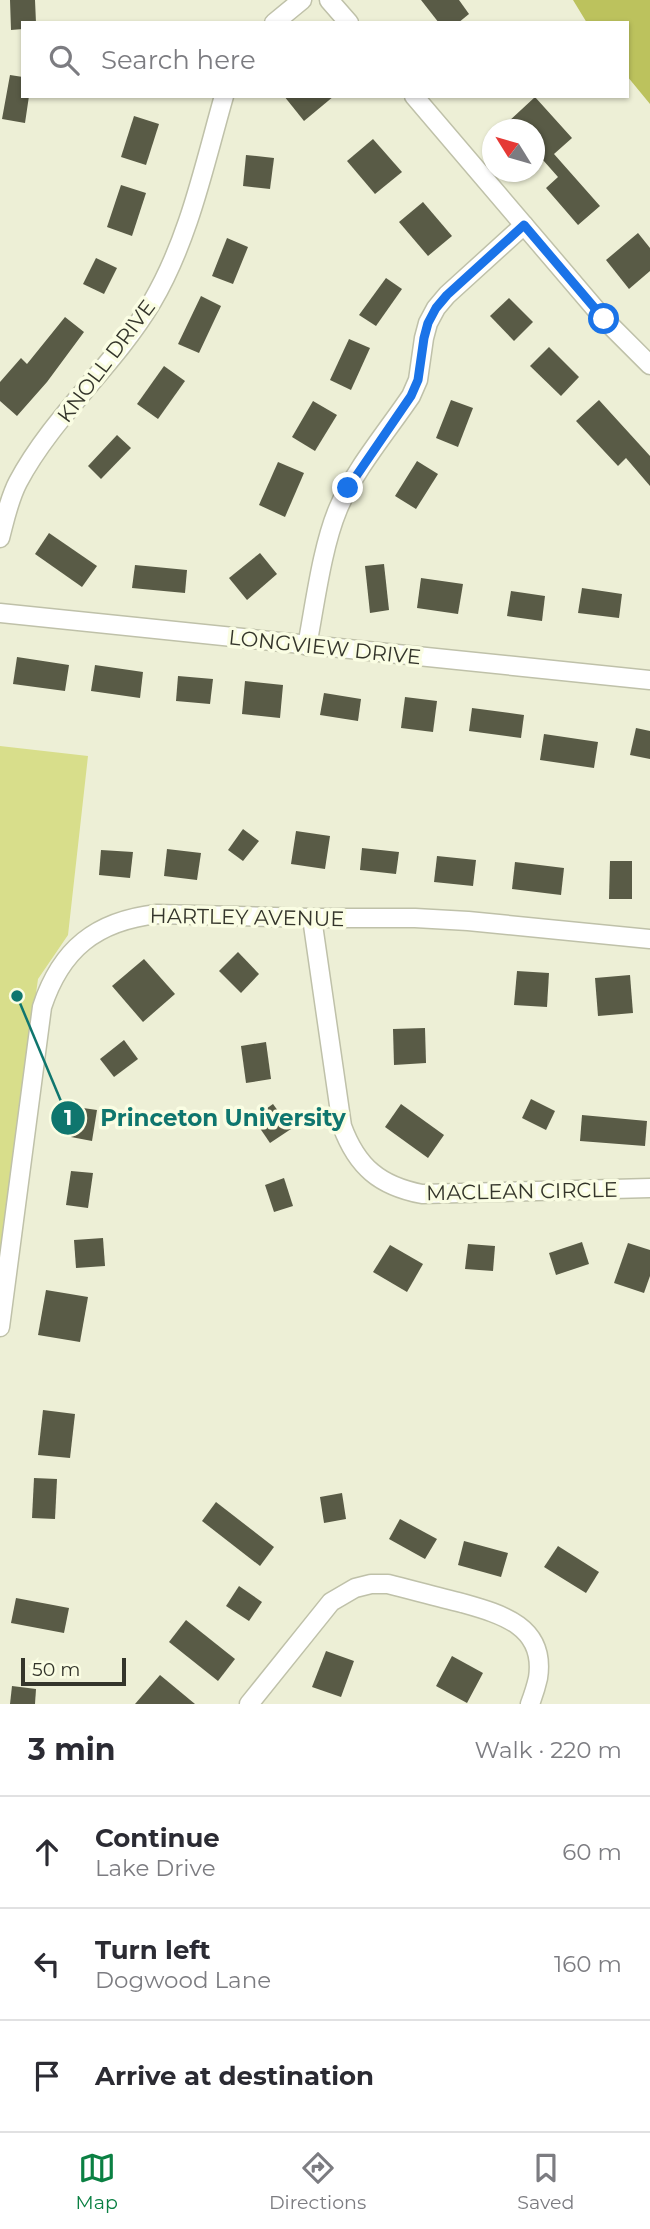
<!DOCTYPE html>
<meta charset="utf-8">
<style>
body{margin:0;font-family:Montserrat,sans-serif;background:#f2f2f3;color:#2b2b33}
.compass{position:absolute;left:482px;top:119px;width:63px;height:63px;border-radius:50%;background:#fff;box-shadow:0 2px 5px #0004;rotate:307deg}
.scale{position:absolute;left:21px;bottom:18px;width:105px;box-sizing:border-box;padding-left:7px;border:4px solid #34352b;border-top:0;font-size:19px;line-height:24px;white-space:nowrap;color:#34352b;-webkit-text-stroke:5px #fafde3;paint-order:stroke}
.stop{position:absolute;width:21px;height:21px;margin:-16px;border:5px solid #1a73e8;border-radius:50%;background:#fff}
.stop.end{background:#1a73e8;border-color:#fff;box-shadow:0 2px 7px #0008}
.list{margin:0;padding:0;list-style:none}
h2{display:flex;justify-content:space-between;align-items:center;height:91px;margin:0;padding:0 28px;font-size:30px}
h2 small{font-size:23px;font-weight:400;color:#7c7c81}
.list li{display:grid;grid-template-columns:46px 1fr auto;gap:21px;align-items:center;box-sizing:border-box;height:112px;padding:0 28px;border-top:2px solid #e1e1e2}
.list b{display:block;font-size:26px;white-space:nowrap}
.list p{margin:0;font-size:23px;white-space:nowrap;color:#7c7c81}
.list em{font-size:23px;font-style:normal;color:#7c7c81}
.icon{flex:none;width:38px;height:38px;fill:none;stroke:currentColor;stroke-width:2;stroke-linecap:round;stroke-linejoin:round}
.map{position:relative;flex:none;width:650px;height:1704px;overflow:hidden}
.search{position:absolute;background:#fff;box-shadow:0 2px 5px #0004;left:21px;right:21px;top:21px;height:77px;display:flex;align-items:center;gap:18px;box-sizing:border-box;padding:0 24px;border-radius:0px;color:#7c7c81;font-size:26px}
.sheet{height:427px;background:#fff}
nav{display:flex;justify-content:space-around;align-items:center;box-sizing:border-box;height:98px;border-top:2px solid #e1e1e2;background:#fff;font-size:19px;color:#7c7c81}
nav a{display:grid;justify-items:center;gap:4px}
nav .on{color:#0b8043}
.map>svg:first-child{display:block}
.green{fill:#d8de8b}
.water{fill:#bcc25d}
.building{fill:#595b46}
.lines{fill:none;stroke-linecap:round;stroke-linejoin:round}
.minor-casing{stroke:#bfc1a9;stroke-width:21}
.minor{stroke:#fff;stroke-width:18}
.route{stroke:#1a73e8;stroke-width:9}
.labels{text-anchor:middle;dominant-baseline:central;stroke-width:7;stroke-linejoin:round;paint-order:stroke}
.street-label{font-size:21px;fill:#34352b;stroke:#fafde3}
.leader{fill:none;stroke:#0f766e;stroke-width:2.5}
.callout-dot{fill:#0f766e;stroke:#fafde3;stroke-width:2.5}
.mark-label{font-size:21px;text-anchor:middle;font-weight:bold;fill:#fff}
.callout-label{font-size:23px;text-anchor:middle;font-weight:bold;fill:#0f766e;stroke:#fafde3;stroke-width:7;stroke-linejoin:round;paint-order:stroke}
</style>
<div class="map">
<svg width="650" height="1704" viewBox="0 0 650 1704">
<rect width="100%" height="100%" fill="#edefd6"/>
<polygon class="green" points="0,746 88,756 68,935 38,979 0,1254"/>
<polygon class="water" points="573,0 650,0 650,104 627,76 627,23 587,23"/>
<g class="building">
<polygon points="10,0 35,0 36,23 23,23 23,29 11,30"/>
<polygon points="421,0 459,0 469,14 458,23 439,23"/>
<polygon points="10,75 23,77 23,96 29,96 25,123 2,119"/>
<polygon points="284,96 334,96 304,121"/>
<polygon points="535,97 572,138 554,154 600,206 578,225 546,188 558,177 535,151 535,130 515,130 508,122"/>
<polygon points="134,116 159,124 146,165 121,157"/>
<polygon points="373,139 402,172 375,194 347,161"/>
<polygon points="246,155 274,158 270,189 243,186"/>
<polygon points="121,185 146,193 132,236 107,227"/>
<polygon points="423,202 452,236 428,256 399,222"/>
<polygon points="638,233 650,248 650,271 629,289 606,260"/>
<polygon points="227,238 248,247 233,284 212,276"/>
<polygon points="96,258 117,268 104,294 83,284"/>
<polygon points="386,278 402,289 376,326 359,315"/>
<polygon points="201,296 221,306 199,353 178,344"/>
<polygon points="509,298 533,322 514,341 490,316"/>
<polygon points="65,317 84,332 47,382 17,416 0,401 0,382 21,358 27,364"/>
<polygon points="349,339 370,348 351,390 330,380"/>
<polygon points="549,347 579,377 561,396 530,366"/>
<polygon points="164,366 185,381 158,419 137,404"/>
<polygon points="451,400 473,408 458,447 436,438"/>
<polygon points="599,400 650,456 650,486 626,458 618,466 576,421"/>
<polygon points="313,401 337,415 315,451 292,437"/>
<polygon points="117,435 131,448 101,479 88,466"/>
<polygon points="417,461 438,474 416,509 395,496"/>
<polygon points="278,462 304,473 285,517 259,505"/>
<polygon points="49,533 97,566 82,587 35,554"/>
<polygon points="260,553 277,574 247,600 229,578"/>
<polygon points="384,564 389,610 370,613 365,566"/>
<polygon points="135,565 187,570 185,593 132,588"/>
<polygon points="421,578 463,584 458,614 417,608"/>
<polygon points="582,588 622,594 619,618 578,613"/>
<polygon points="511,591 545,596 542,621 507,616"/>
<polygon points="17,657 69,665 65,691 13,684"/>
<polygon points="95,665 143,672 140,698 91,691"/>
<polygon points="178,676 213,679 210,704 176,701"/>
<polygon points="245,681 283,685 280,718 242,714"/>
<polygon points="324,693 361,699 358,721 320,715"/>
<polygon points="405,697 437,701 433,732 401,728"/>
<polygon points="472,708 524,715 521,738 469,731"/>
<polygon points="636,728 650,731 650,759 630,755"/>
<polygon points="544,734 598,742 594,768 540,760"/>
<polygon points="243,829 259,841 243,861 228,850"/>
<polygon points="296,831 330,836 325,869 291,864"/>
<polygon points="362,848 399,852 396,874 360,870"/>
<polygon points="167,849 201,853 197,880 164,876"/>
<polygon points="101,850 133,852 130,878 99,875"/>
<polygon points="437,856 476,860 473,886 434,882"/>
<polygon points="610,861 632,861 632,899 609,899"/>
<polygon points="515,862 564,868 561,895 512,889"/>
<polygon points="238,952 259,974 241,993 219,971"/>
<polygon points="144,959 175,994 143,1022 112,986"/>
<polygon points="517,971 549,973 547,1007 514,1005"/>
<polygon points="630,975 633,1013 598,1016 595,978"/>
<polygon points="425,1028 426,1063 394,1065 393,1029"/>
<polygon points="124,1040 138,1059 114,1077 100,1059"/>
<polygon points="266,1042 271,1079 246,1083 241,1046"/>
<polygon points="531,1099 555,1111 546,1130 522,1118"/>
<polygon points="273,1104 291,1129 270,1143 253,1118"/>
<polygon points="401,1104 444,1135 428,1158 385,1127"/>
<polygon points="76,1107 97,1110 92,1141 71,1137"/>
<polygon points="582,1115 647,1121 645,1146 580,1141"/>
<polygon points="71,1171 93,1173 88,1208 66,1205"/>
<polygon points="284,1178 293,1206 274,1212 265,1185"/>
<polygon points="103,1238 105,1266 76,1268 74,1240"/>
<polygon points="582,1242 589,1264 556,1275 549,1253"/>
<polygon points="628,1243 650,1250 650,1276 644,1293 614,1283"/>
<polygon points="468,1244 495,1246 493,1271 465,1269"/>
<polygon points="390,1245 423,1264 407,1292 373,1272"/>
<polygon points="46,1290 88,1297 80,1342 38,1335"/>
<polygon points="43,1410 75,1414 70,1458 38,1455"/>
<polygon points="34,1478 57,1479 55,1519 32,1518"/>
<polygon points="342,1493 346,1519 324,1523 320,1497"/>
<polygon points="216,1502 274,1547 260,1566 202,1521"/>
<polygon points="400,1519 437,1539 425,1559 389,1539"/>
<polygon points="464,1541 508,1553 501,1577 458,1565"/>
<polygon points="558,1546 599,1572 586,1593 544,1567"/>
<polygon points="239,1586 262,1602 249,1621 226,1606"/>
<polygon points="16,1598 69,1608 64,1633 11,1623"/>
<polygon points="186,1620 235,1659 218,1681 169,1642"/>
<polygon points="326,1651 354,1661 341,1697 312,1687"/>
<polygon points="452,1656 483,1673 467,1703 436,1686"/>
<polygon points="160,1675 195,1704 135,1704"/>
<polygon points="12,1686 36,1689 35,1704 10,1704"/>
</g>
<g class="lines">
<g class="minor-casing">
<g id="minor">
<polyline points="329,0 349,23"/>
<polyline points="274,23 302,0"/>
<polyline points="414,96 604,319 650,365"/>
<path d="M0,538C5,519 9,499 18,482C53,416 114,366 152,302C189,239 204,166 224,96"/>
<polyline points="0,613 650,680"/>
<path d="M307,646C315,604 322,547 338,509C353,472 388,430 411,396L418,380L424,338L428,323L436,308L447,295L524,225"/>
<path d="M312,918L342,1126C357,1167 380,1186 422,1194L650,1188"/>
<path d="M0,1327L42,1007C61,949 96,921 157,914L312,918H415L468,921L650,939"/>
<path d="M249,1704L331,1602L355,1588L371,1584H388C412,1590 437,1597 462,1603C501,1614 546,1626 538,1678C536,1687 533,1696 530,1704"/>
</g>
</g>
<use href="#minor" class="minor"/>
</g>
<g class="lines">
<polyline class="route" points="348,488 411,396 418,380 424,338 428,323 436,308 447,295 524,225 604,319"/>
</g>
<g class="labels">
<g class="street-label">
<text transform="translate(106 361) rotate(-53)">KNOLL DRIVE</text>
<text transform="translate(325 647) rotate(6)">LONGVIEW DRIVE</text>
<text transform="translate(247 917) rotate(1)">HARTLEY AVENUE</text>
<text transform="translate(522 1191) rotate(-1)">MACLEAN CIRCLE</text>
</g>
</g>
<path class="leader" d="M17 996L68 1118"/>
<g class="callout-dot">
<circle cx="17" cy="996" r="7"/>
<circle cx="68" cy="1118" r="18"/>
</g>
<g class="mark-label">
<text x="68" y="1125">1</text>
</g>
<g class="callout-label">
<text x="223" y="1126">Princeton University</text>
</g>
</svg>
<svg class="compass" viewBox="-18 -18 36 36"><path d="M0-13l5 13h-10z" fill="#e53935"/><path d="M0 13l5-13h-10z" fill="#7c7c81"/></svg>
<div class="scale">50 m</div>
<div class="stop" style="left:604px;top:319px"></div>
<div class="stop end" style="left:348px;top:488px"></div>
<div class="search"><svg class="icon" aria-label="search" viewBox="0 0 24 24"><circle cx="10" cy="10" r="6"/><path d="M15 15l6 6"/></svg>Search here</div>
</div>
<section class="sheet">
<h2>3 min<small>Walk · 220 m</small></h2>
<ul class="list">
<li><svg class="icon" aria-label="ahead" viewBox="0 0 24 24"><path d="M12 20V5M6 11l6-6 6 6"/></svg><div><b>Continue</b><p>Lake Drive</p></div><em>60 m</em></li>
<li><svg class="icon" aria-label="left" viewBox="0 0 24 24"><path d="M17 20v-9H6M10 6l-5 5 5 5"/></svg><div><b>Turn left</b><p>Dogwood Lane</p></div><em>160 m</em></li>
<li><svg class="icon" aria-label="arrive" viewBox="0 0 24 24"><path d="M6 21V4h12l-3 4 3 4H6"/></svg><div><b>Arrive at destination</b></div></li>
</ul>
</section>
<nav>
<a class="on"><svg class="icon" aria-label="map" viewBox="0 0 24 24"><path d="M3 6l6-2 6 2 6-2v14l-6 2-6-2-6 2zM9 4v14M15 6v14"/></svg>Map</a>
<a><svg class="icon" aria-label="directions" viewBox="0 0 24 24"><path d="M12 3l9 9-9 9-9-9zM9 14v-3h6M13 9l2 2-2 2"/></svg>Directions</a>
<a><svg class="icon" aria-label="saved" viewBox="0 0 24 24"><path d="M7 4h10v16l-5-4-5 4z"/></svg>Saved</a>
</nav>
